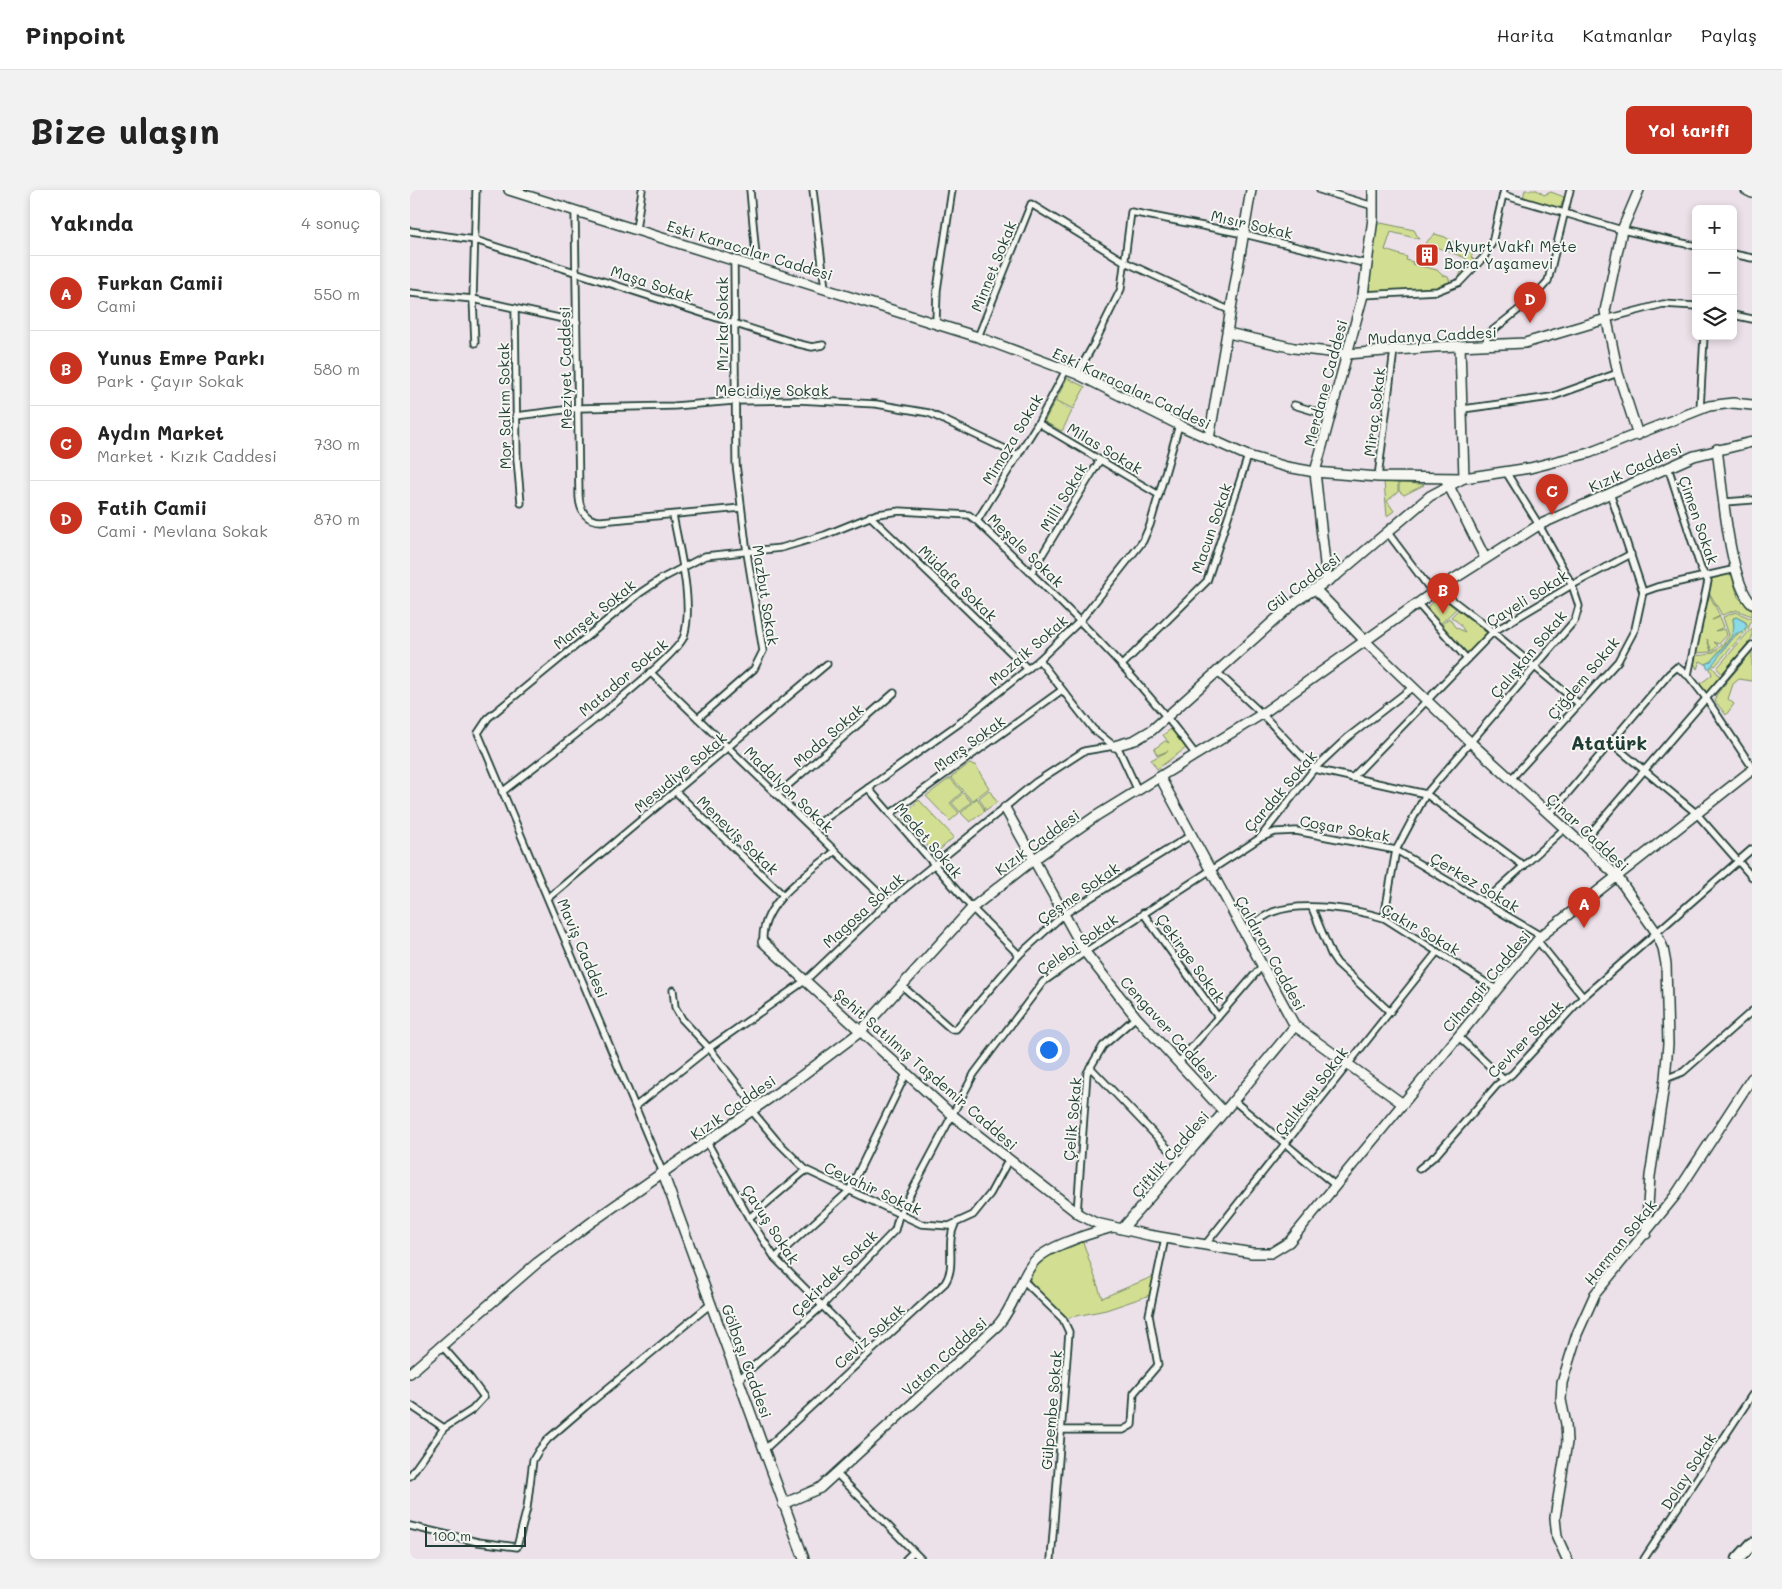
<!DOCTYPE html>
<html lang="tr">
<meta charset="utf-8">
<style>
body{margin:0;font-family:Mali,sans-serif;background:#f2f2f2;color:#222}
.controls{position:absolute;right:15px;top:15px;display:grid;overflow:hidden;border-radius:8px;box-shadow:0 2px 8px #0003}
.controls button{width:45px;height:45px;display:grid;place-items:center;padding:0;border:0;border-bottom:1px solid #e0e0e0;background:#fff;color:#222;font:25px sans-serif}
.scale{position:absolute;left:15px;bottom:12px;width:101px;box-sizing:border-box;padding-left:5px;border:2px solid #1f3d34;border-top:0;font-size:14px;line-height:18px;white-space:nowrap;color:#1f3d34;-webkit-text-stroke:4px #f6f6f2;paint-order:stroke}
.you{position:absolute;left:638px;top:859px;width:18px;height:18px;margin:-12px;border:4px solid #fff;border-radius:50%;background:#1a73e8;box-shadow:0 0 0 8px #1a73e833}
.badge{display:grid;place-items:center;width:32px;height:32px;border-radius:50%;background:#c8321e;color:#fff;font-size:16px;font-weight:700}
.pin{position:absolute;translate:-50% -41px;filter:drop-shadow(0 1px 2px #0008)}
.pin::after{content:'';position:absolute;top:26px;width:18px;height:15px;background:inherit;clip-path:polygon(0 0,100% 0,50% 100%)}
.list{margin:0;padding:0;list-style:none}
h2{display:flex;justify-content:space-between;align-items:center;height:65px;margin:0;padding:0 20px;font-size:21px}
h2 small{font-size:16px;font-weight:400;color:#767676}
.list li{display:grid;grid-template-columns:32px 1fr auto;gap:15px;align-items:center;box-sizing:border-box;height:75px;padding:0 20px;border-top:1px solid #e0e0e0}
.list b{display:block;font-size:19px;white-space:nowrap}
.list p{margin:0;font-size:16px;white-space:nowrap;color:#767676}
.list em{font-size:16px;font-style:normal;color:#767676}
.icon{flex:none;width:28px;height:28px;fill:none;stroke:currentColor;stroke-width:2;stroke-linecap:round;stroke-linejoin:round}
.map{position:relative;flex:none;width:1342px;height:1369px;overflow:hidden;border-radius:8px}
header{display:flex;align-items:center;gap:30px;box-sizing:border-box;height:70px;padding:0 25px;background:#fff;border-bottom:1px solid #e0e0e0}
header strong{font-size:24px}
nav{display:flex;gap:28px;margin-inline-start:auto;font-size:18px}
.intro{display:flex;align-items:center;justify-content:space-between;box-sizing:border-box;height:120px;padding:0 30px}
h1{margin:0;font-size:35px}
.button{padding:12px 22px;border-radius:8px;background:#c8321e;color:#fff;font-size:18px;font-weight:700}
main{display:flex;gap:30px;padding:0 30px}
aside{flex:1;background:#fff;border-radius:8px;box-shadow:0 2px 8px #0003}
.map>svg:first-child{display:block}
.green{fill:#d2df92;stroke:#788e63}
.water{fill:#8bdae8;stroke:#609ba0}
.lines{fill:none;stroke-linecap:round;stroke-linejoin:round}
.street-casing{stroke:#1f3d34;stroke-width:9}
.secondary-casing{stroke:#1f3d34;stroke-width:12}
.highway-casing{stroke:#1f3d34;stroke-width:15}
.street{stroke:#f6f6f2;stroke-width:5.5}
.secondary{stroke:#f6f6f2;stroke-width:9}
.highway{stroke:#f6f6f2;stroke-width:11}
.labels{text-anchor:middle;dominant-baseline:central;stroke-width:4;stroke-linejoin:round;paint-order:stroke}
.street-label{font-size:15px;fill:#1f3d34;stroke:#f6f6f2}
.poi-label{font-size:15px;fill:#1f3d34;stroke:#f6f6f2;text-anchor:start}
.district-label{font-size:20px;font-weight:bold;fill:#1f3d34;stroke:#f6f6f2}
</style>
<header>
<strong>Pinpoint</strong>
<nav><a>Harita</a><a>Katmanlar</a><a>Paylaş</a></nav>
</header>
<div class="intro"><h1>Bize ulaşın</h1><a class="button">Yol tarifi</a></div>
<main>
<aside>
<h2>Yakında<small>4 sonuç</small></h2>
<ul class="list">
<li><span class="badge">A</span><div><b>Furkan Camii</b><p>Cami</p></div><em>550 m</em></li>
<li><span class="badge">B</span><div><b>Yunus Emre Parkı</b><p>Park · Çayır Sokak</p></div><em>580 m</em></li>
<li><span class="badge">C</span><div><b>Aydın Market</b><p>Market · Kızık Caddesi</p></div><em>730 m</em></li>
<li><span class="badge">D</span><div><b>Fatih Camii</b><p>Cami · Mevlana Sokak</p></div><em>870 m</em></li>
</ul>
</aside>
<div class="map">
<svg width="1342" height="1369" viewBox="0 0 1342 1369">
<rect width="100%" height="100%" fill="#ece0e9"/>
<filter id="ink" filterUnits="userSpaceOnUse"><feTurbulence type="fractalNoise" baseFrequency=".02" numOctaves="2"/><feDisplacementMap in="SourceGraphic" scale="10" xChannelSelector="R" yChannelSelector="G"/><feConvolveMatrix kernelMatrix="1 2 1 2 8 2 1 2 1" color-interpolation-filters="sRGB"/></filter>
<g filter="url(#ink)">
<g class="green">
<polygon points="1115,0 1127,0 1134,5 1141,2 1154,7 1150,19 1113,8"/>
<polygon points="971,33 1004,40 1009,49 981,42 975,60 997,67 996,70 1003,72 1002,74 1027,80 1032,85 1038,87 1041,94 1030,98 957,102 967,35"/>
<polygon points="1025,44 1035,47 1063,64 1061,67 1066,72 1048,90 1051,82 1053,82 1056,68 1015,53"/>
<polygon points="657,188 675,197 663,219 646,210"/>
<polygon points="645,211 662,221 652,241 634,232"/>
<polygon points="974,292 988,293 988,302 977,311 984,321 977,326"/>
<polygon points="989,293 1011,294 1014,295 994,305 989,301"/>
<polygon points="1321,383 1328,407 1342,421 1342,426 1326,420 1312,425 1299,402 1302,386"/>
<polygon points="1299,404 1310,426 1302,430 1310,427 1314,437 1305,441 1315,439 1317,445 1309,454 1304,452 1308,456 1302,461 1297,449 1301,462 1285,463"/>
<polygon points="1030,406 1046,419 1030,434 1016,418"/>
<polygon points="1048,420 1077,443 1057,463 1031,435 1039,428 1045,437 1055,442 1049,433 1041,427"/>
<path d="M1326,422L1342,429L1338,439L1305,476L1302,474L1326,445L1333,442L1337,436L1336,432L1326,427L1323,428L1324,443L1300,472L1296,474L1290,471L1287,479L1283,471L1285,465C1302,467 1310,459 1319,445L1313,427Z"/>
<polygon points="1342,438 1342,448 1312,484 1307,478"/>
<polygon points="1342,461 1342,491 1329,489 1323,494 1318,509 1324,514 1316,525 1305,511 1306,505"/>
<polygon points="1302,476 1311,488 1296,503 1287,496 1302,485 1300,478"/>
<polygon points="761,539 776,558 747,579 741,570 758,561 747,565 744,559 755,551 759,553 753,545"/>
<polygon points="559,574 565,575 579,598 562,611 541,587"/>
<polygon points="540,588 552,602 540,613 549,623 540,631 516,606"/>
<polygon points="579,600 587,612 576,620 569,608"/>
<polygon points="553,603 561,612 550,622 542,613"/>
<polygon points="567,608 575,621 560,632 551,623"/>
<polygon points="509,610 544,647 525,664 491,627"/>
<polygon points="673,1052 692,1108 744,1086 740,1105 696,1120 656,1128 623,1099 619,1086 630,1070"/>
</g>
<path class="water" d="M1326,427L1335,432L1337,436L1333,441L1325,444L1300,478H1297L1296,474L1300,472C1311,459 1328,447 1323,429Z"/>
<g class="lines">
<g class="street-casing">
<g id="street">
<polyline points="340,0 347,77"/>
<polyline points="403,0 415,98"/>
<polyline points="910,0 963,16"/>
<polyline points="1093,5 1212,40 1286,56"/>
<path d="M165,22L169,307C170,321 176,331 191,331L331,318"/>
<polyline points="226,39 232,0"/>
<polyline points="0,41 65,50 385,153 402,157 413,155"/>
<polyline points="1323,64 1342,68"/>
<polyline points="0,103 63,109 167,132"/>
<polyline points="953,105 1027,101 1050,92 1074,67 1082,53 1094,0"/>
<polyline points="105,118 107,269 111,313"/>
<polyline points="1323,125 1342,129"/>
<polyline points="1196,129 1253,114 1286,116"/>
<polyline points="526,132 527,100 542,0"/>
<polyline points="568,147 621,14 715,72 821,121"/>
<polyline points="65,153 63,109 66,0"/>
<polyline points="1076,155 1077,145 1122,109 1138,91 1160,0"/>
<polyline points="667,184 685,152 711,99 721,22 834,44 957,74"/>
<polyline points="884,215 920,226"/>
<polyline points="1053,219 1141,207 1208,183"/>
<polyline points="1290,219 1294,146"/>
<polyline points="106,226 169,218 264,216 324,211 387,210 466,214 519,223 608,265"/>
<polyline points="628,233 749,305"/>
<polyline points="1258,277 1291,379 1298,391 1278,485 1296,508 1342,577"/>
<polyline points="968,287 984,160"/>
<polyline points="1315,312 1342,310"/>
<polyline points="460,326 618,479"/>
<polyline points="567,331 628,233 656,180"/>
<polyline points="978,343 1023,403"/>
<polyline points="621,383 690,270"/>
<polyline points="1028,399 1072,433 1168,513"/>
<polyline points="1233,402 1247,397 1326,379"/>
<polyline points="1008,414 1057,469"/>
<polyline points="629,470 683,539 709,560 728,601"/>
<polyline points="712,475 797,391 838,266"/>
<polyline points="240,482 478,712"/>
<polyline points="808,483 852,524 904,579 1016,604 1114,676"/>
<polyline points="288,528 344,479 353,461 337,363 326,274 324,70"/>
<polyline points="1200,552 1286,623 1342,687"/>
<polyline points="942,588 1083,442 1162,395 1221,364"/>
<polyline points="1101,589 1208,471 1225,439 1233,402 1200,303"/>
<polyline points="458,598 562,718 609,765"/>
<path d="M92,602C120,580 268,469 274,446C284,413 269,359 263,325"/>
<polyline points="266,602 373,705"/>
<polyline points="367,605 484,503"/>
<polyline points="480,624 652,500"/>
<polyline points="1140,624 1259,484 1267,477 1277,485"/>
<polyline points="402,638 551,532 629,470 670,431 733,351 740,335 769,235"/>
<polyline points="850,648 865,642 886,641 986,660 1131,746"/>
<polyline points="1172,653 1342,455"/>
<polyline points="138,708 417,474"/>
<polyline points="1074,712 1155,638"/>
<polyline points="902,718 921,764 927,773 980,822"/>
<polyline points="733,723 808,827"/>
<polyline points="974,728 986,660 1016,604 1165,430 1169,416 1162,395 1129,335 1096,282"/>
<path d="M833,741C843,734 852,727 863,722C892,711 945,719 974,728L1086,799"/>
<polyline points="1127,750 1173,807"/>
<path d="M353,752C350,712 399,684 425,661"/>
<polyline points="491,795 541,839 546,839 609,765 653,725 781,645"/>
<polyline points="263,800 265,817 272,829 299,858 346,918"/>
<polyline points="1048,846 1094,890"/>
<polyline points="769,872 852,776"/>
<polyline points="680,877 771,972"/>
<polyline points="1255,889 1273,882 1342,821"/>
<polyline points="824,911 926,996"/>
<polyline points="226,916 299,858 396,790 478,712 626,592 674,561 704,556"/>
<polyline points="342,921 367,951 396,980 511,1034 539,1036 563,1025 580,1004 598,971"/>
<polyline points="297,952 339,1028 365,1068 458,1162"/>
<polyline points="1009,979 1026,965 1087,895 1102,884 1173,807 1342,659"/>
<path d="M253,983L68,543L78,528L230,403L251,389L295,366L371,358L415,345L467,324L490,321L559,325L567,331C644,405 722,478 786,565"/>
<polyline points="667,1023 677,883 693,856 726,827"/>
<polyline points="339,1028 396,980"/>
<polyline points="795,1055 1027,762"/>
<polyline points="365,1068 439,1001 496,884"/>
<polyline points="614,1091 653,1129 659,1142 641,1369"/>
<polyline points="329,1189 411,1117 485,1040 489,1025 564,884 633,792 675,762 850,648 904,579 937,548 1003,497"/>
<polyline points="0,1215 34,1238"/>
<polyline points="652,1240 713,1240 722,1235 724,1203 748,1175 739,1125 755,1048"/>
<path d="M354,1260L535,1093C547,1075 535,1054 545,1034"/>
<polyline points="426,1283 511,1369"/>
<polyline points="0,1286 34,1238 62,1220 74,1207 60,1188 32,1156"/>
<polyline points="0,1336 68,1352 107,1357 117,1318 123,1270 129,1260 138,1249 175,1217 302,1113"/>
<polyline points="496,1369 503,1362"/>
<polyline points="1234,1369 1342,1205"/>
</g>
</g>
<g class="secondary-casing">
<g id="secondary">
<polyline points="99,0 568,147 667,184 769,235 838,266 877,277 905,282 968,287 1054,288 1120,278 1179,263 1299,216 1323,213 1342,215"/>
<polyline points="1336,0 1342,3"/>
<polyline points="818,143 884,158 937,164 1025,157 1115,153 1196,129"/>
<polyline points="1228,245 1208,183 1195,121 1212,40 1229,0"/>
<polyline points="799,249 841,0"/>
<path d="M1307,259C1312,293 1319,393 1342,414"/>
<polyline points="1036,290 1075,368"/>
<polyline points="917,392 905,282 953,105 963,28 963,0"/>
<polyline points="906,400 956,452 1059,551 1206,685 1246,742 1253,758 1256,774 1258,854 1255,889 1240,986 1236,1044"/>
<polyline points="704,556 725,550 742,540 886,411 928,384 1020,306 1054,288 1050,156"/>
<polyline points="750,587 885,836 993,914"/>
<polyline points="595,618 675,762 726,827 814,922"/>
<polyline points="353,752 541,924 670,1025 686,1033 738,1045 842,1063 861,1063 879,1052 1131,746 1342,580"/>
<polyline points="253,983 394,1369"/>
<polyline points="712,1039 814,922 885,836"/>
<polyline points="0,1183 127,1073 183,1031 390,887 450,842 562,718 623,670 686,626 852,524 1028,399 1129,335 1284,266 1342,252"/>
<path d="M373,1314L410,1298L588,1135C604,1117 608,1093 622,1074C635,1056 682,1043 703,1037"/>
<polyline points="1157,1369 1147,1347 1145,1328 1157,1252 1156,1234 1151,1210 1152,1193 1167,1144 1185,1104 1265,1006 1342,888"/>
</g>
</g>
<g class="highway-casing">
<polyline id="highway" points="1328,1369 1342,1354"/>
</g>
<use href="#street" class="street"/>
<use href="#secondary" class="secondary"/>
<use href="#highway" class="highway"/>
</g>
</g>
<defs>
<g id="building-square" transform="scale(1.25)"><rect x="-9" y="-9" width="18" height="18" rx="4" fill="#c8321e" stroke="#f6f6f2"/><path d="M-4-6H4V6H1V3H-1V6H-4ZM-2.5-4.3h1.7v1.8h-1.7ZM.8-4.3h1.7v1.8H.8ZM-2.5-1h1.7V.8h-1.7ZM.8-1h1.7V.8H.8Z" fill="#fff"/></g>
</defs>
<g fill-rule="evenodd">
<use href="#building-square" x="1017" y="65"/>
</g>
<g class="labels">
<g class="street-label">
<text transform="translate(842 34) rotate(13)">Mısır Sokak</text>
<text transform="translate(340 60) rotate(17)">Eski Karacalar Caddesi</text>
<text transform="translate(583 76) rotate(-68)">Minnet Sokak</text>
<text transform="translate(242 93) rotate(18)">Maşa Sokak</text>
<text transform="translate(312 134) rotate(-90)">Mızıka Sokak</text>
<text transform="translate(1022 145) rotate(-3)">Mudanya Caddesi</text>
<text transform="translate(155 178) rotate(-91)">Meziyet Caddesi</text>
<text transform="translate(915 193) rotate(-75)">Merdane Caddesi</text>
<text transform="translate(722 198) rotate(25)">Eski Karacalar Caddesi</text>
<text x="362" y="200">Mecidiye Sokak</text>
<text transform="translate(94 216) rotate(-91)">Mor Salkım Sokak</text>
<text transform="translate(964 222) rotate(-83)">Miraç Sokak</text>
<text transform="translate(602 249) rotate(-59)">Mimoza Sokak</text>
<text transform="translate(695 258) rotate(31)">Milas Sokak</text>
<text transform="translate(1225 277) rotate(-24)">Kızık Caddesi</text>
<text transform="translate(653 307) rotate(-59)">Milli Sokak</text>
<text transform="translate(1289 330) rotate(71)">Çimen Sokak</text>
<text transform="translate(801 338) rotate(-71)">Macun Sokak</text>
<text transform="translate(616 360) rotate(44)">Meşale Sokak</text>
<text transform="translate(893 392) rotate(-37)">Gül Caddesi</text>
<text transform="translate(548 393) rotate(44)">Müdafa Sokak</text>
<text transform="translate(356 405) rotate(81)">Mazbut Sokak</text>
<text transform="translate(1117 408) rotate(-32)">Çayeli Sokak</text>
<text transform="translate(184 424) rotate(-39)">Manşet Sokak</text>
<text transform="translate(618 460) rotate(-41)">Mozaik Sokak</text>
<text transform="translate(1118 464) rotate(-50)">Çalışkan Sokak</text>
<text transform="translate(213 487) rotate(-40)">Matador Sokak</text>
<text transform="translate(1173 488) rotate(-50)">Çiğdem Sokak</text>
<text transform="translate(418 545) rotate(-41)">Moda Sokak</text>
<text transform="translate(559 553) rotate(-36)">Marş Sokak</text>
<text transform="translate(270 582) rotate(-40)">Mesudiye Sokak</text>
<text transform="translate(379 599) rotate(44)">Madalyon Sokak</text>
<text transform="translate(870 601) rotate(-49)">Çardak Sokak</text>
<text transform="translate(935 638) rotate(10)">Coşar Sokak</text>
<text transform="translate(1178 642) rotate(43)">Çınar Caddesi</text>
<text transform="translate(328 645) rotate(44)">Meneviş Sokak</text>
<text transform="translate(519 650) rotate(49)">Medet Sokak</text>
<text transform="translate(627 652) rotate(-36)">Kızık Caddesi</text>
<text transform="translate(1065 692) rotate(31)">Çerkez Sokak</text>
<text transform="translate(668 703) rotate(-35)">Çeşme Sokak</text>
<text transform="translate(453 720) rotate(-42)">Magosa Sokak</text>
<text transform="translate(1011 739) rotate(30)">Çakır Sokak</text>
<text transform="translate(667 754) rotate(-35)">Çelebi Sokak</text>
<text transform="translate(173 758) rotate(67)">Maviş Caddesi</text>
<text transform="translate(861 763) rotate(61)">Çaldıran Caddesi</text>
<text transform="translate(781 768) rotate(54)">Çekirge Sokak</text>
<text transform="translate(1076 791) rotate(-50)">Cihangir Caddesi</text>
<text transform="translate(759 839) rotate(48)">Cengaver Caddesi</text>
<text transform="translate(1115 849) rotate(-46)">Cevher Sokak</text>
<text transform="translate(516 879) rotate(41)">Şehit Satılmış Taşdemir Caddesi</text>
<text transform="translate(901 901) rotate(-52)">Çalıkuşu Sokak</text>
<text transform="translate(323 917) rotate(-35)">Kızık Caddesi</text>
<text transform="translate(662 929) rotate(-85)">Çelik Sokak</text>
<text transform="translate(760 964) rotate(-49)">Çiftlik Caddesi</text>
<text transform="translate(463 998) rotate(25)">Cevahir Sokak</text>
<text transform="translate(361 1034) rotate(57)">Çavuş Sokak</text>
<text transform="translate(1210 1052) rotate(-51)">Harman Sokak</text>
<text transform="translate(424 1083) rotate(-45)">Çekirdek Sokak</text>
<text transform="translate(459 1146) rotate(-42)">Ceviz Sokak</text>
<text transform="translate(534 1166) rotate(-42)">Vatan Caddesi</text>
<text transform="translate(337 1171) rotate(70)">Gölbaşı Caddesi</text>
<text transform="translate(641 1220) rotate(-85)">Gülpembe Sokak</text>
<text transform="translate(1278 1281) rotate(-57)">Dolay Sokak</text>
</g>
<g class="poi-label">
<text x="1034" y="56">Akyurt Vakfı Mete<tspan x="1034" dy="17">Bora Yaşamevi</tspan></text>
</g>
<g class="district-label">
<text x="1199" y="552">Atatürk</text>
</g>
</g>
</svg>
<div class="controls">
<button>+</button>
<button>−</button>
<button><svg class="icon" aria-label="layers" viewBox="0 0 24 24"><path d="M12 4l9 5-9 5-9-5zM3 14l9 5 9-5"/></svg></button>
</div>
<div class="scale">100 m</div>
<div class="you"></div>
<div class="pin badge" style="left:1174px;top:738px">A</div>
<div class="pin badge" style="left:1033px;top:424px">B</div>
<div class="pin badge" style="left:1142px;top:325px">C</div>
<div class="pin badge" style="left:1120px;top:133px">D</div>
</div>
</main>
